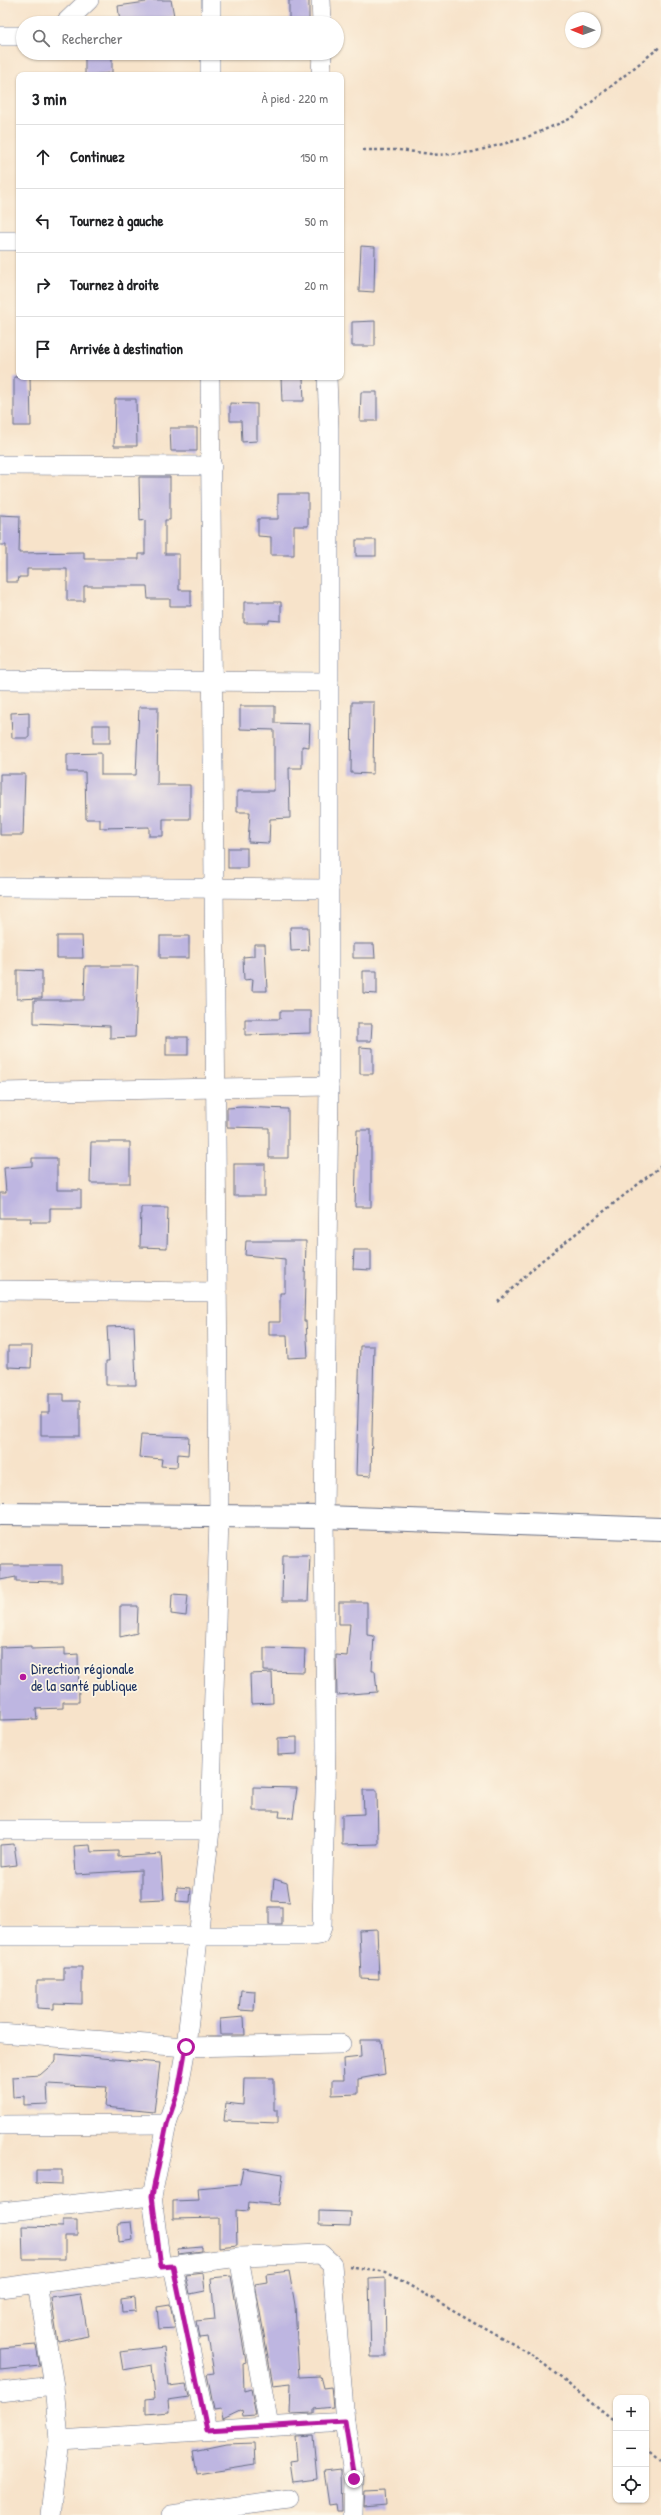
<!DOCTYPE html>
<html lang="fr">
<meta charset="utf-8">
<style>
body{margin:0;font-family:"Patrick Hand",sans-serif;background:#f6f6f6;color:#202124}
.controls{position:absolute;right:12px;bottom:12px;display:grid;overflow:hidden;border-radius:8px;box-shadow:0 1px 3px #0004}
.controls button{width:36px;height:36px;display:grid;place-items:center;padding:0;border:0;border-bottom:1px solid #e0e0e0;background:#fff;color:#202124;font:20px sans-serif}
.compass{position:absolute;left:565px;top:12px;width:36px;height:36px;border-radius:50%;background:#fff;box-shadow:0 1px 3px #0004;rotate:271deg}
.stop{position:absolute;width:12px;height:12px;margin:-9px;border:3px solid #b5179e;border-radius:50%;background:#fff}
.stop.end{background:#b5179e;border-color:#fff;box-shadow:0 1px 4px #0008}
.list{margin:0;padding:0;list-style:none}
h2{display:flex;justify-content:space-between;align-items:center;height:52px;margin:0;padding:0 16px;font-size:17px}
h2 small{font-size:13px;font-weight:400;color:#757577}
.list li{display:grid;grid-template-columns:26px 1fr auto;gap:12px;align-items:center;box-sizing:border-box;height:64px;padding:0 16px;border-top:1px solid #e0e0e0}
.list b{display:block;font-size:15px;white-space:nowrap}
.list em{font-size:13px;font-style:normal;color:#757577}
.icon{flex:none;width:22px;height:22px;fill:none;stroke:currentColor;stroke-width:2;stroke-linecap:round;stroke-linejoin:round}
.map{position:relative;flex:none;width:661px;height:2515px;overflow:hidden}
.search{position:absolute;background:#fff;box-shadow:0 1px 3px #0004;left:16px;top:16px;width:328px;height:44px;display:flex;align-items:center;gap:10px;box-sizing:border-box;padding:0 14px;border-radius:22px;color:#757577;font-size:15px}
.panel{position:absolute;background:#fff;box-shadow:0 1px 3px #0004;left:16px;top:72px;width:328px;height:308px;border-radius:8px}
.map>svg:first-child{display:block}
.building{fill:#beb6e1}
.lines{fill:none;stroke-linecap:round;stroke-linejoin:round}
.street-casing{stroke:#686e84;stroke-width:20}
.secondary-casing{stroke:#686e84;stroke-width:24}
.path{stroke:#686e84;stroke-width:2.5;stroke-dasharray:3 3;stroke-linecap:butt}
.street{stroke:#fff;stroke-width:19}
.secondary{stroke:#fff;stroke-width:22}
.route{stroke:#b5179e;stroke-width:5}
.poi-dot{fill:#b5179e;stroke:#fcf5e5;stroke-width:1.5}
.labels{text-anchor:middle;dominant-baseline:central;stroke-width:3.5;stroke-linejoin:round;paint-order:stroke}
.poi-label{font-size:15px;fill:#1b2f5e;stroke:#fcf5e5;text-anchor:start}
</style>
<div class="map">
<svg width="661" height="2515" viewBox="0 0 661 2515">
<rect width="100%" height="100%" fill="#fcf5e5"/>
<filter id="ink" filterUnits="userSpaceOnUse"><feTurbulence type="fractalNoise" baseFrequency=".025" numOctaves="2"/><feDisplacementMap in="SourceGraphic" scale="8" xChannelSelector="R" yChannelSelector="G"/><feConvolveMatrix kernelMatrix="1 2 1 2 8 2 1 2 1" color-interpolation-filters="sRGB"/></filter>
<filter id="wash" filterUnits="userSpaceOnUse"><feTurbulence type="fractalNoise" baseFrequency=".012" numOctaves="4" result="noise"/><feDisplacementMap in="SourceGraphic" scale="16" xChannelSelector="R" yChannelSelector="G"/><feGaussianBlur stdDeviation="0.9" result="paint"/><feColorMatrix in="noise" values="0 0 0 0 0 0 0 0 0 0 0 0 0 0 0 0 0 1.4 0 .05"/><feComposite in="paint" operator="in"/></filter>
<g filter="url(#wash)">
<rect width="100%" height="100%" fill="#f7e3ca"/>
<g id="blocks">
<g class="building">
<polygon points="146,0 171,0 174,16 150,21 120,23 118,6 146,2"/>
<rect x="289" y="0" width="20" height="23"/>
<polygon points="85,56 112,56 112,73 85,75"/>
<polygon points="361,246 375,247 374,292 359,291"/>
<polygon points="375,321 375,346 352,346 352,322"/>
<polygon points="14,377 30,377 31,426 14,426"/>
<polygon points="281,378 303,378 304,401 282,401"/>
<polygon points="361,392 377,392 377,421 360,421"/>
<polygon points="115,399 136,399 137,446 114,446"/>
<polygon points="230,403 257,404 257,441 242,442 241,421 230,421"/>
<polygon points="170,428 197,428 197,451 171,451"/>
<polygon points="139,477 170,477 170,520 165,520 165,554 179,554 179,590 191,590 191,606 170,606 170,599 148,599 147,586 84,586 84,601 67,601 67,569 27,569 27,577 19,577 18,582 6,582 6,545 0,545 0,515 20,516 19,553 84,552 84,559 139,559 139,554 145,554 145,520 140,521"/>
<polygon points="278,494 308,494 308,526 294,526 294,555 271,555 271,537 258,536 258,519 278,519"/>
<rect x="356" y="540" width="20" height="16"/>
<polygon points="244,602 281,602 281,621 269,620 269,623 244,623"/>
<polygon points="352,702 374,702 373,774 351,773"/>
<polygon points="240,706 275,706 275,723 310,724 309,747 302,746 302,768 289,768 290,818 270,819 269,843 248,842 250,812 237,812 237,791 274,791 274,730 240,729"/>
<polygon points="139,707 158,707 157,785 190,785 190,819 163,819 163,836 149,836 149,827 100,828 100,819 86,819 85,772 67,772 67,754 101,753 101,775 136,775"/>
<polygon points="29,712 29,738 12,738 11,713"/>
<rect x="93" y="725" width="17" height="18"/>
<polygon points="0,774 25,774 23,835 0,835"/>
<rect x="228" y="848" width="19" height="20"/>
<polygon points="290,927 308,927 309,950 291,951"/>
<polygon points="57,936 82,936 83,958 57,958"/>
<rect x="160" y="936" width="29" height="22"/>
<polygon points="254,944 265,944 267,991 252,991 253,979 244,980 243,957 254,956"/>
<polygon points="353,944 374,944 375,958 353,958"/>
<polygon points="85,966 138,966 135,1037 110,1038 110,1026 34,1023 34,1000 84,1000"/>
<polygon points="17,970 42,971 42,998 17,999"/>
<polygon points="363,971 377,971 377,994 363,993"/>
<polygon points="280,1011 311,1011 311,1033 245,1035 245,1019 280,1019"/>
<polygon points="357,1024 372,1024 371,1041 357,1041"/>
<rect x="166" y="1037" width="22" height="18"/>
<polygon points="360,1047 373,1048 373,1074 360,1074"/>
<polygon points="242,1107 288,1109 288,1158 269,1158 269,1128 227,1127 227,1108"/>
<polygon points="357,1130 371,1130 371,1207 355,1207"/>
<polygon points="91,1142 130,1142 130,1183 90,1183"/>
<polygon points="32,1158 57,1158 57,1190 81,1190 81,1208 50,1208 50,1222 30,1222 31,1218 0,1218 0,1193 6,1193 4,1168 32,1166"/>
<rect x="234" y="1164" width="31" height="32"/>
<polygon points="141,1207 168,1207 167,1248 140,1247"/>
<polygon points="246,1241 306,1241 304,1321 306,1321 308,1357 288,1358 287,1335 269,1335 269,1322 280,1322 280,1293 285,1293 285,1259 245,1255"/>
<polygon points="354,1250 371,1250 371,1270 353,1269"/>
<polygon points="134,1326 136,1385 106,1385 106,1361 109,1361 107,1327"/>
<polygon points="8,1346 32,1346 31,1368 8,1367"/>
<polygon points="360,1346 374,1346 371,1476 356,1475"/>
<polygon points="49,1394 64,1394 64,1401 80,1401 80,1436 41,1436 41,1412 49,1412"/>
<polygon points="141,1435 189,1437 188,1455 178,1454 177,1467 161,1466 162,1459 139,1457"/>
<polygon points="283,1555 310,1555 308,1601 282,1601"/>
<polygon points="0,1565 62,1565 62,1582 16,1581 16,1577 0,1580"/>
<polygon points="172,1594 188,1595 186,1616 171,1614"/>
<polygon points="339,1602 367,1602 367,1635 374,1636 372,1671 375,1671 377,1692 337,1695 336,1655 347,1656 350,1624 339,1624"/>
<polygon points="120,1606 138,1606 137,1633 120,1637"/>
<polygon points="31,1646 31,1649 65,1648 65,1655 78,1654 79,1702 63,1702 63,1708 36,1709 37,1719 0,1720 0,1647"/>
<polygon points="264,1648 305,1649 304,1672 264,1671"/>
<polygon points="272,1673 273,1703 251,1704 250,1674"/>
<polygon points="297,1737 297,1754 278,1755 278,1738"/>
<polygon points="253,1787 297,1788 293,1818 279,1817 280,1811 253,1811"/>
<polygon points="363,1790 377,1790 378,1844 342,1845 342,1815 364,1814"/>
<polygon points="14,1844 17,1865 0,1867 0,1845"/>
<polygon points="90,1845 91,1852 118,1851 118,1857 161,1854 164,1899 141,1900 141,1870 76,1874 74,1846"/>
<polygon points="274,1879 287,1883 290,1902 272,1901"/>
<polygon points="177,1887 191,1888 190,1902 176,1901"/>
<rect x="269" y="1907" width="13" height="18"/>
<polygon points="377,1929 379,1979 361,1978 359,1930"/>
<polygon points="64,1967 82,1967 82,2004 54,2003 54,2009 37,2008 37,1980 64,1980"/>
<polygon points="241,1990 255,1991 254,2011 239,2010"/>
<polygon points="244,2017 245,2035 221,2035 220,2019"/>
<polygon points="360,2040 381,2040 385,2074 358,2079 358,2094 332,2095 332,2080 344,2080 343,2059 361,2057"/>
<polygon points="56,2054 160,2063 154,2112 105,2107 107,2087 47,2084 48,2104 24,2105 24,2096 13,2097 12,2077 40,2075 56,2061"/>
<polygon points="244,2078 274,2078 274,2110 278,2110 278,2123 224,2121 226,2103 243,2105"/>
<polygon points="243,2168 283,2174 279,2205 249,2202 248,2211 236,2210 237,2245 219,2247 219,2218 173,2219 173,2201 199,2200 198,2188 240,2184"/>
<polygon points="36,2170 62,2170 62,2184 36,2183"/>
<polygon points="319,2211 351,2212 350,2226 319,2225"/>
<polygon points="63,2220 77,2220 77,2236 65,2236 65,2259 23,2259 22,2226 63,2227"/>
<polygon points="131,2222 133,2240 119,2242 118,2223"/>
<polygon points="202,2247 202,2251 178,2254 177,2249"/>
<polygon points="289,2271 295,2305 299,2377 320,2376 323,2388 331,2387 333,2407 314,2409 314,2413 290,2414 291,2383 273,2385 255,2284 267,2282 266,2274"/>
<polygon points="203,2273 205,2291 190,2294 186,2275"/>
<polygon points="231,2276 246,2362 243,2363 244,2391 251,2389 256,2415 243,2416 242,2410 223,2419 221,2409 214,2410 207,2374 214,2373 208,2337 199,2338 196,2321 215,2319 211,2278"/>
<polygon points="385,2278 386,2357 371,2357 369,2279"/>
<polygon points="81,2294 88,2336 58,2342 51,2298"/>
<polygon points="135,2297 136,2311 122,2312 121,2299"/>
<polygon points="170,2305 175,2328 159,2329 157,2307"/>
<polygon points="36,2345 40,2366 0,2370 0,2348"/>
<polygon points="164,2347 168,2386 186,2384 189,2397 168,2400 169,2412 146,2414 146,2399 155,2398 152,2365 123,2370 120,2352"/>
<polygon points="313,2435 317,2479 293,2482 290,2461 297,2460 295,2436"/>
<polygon points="254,2443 255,2465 197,2474 193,2451 227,2444"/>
<polygon points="341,2469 342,2511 337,2511 336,2504 329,2505 324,2471"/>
<polygon points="384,2491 385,2506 364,2508 365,2492"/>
</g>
</g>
</g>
<g filter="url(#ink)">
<use href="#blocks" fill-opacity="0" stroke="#686e84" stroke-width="1"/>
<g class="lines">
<g class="street-casing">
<g id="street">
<polyline points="321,0 322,23"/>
<polyline points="65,23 89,0"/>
<polyline points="211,23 211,0"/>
<polyline points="0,36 23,36"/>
<polyline points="210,75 210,53"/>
<polyline points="321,75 322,53"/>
<polyline points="0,241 19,241"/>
<polyline points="0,465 212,466"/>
<polyline points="0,680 329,682"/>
<polyline points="0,887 329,889"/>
<polyline points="0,1092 329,1086"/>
<polyline points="0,1290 217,1292"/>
<polyline points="0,1830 210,1830"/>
<polyline points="0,1936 312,1936 319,1935 322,1927 326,1747 324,1517 329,1086 329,428 327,377"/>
<polyline points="0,2033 186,2047 341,2044"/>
<polyline points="0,2125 167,2124"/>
<polyline points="0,2212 152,2196"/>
<polyline points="239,2257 269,2427"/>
<polyline points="173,2266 207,2430"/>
<polyline points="161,2267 152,2196 167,2124 178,2092 186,2047 210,1830 219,1518 210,377"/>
<polyline points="37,2284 54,2386 59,2440 50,2515"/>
<polyline points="0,2288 239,2257 321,2254 332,2264 345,2422 354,2479 353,2515"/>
<polyline points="0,2392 54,2386"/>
<polyline points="59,2440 345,2422"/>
<polyline points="170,2515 289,2499"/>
</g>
</g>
<g class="secondary-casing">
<polyline id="secondary" points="0,1514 324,1517 661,1529"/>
</g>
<g class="path">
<polyline points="363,150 399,150 439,155 473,152 525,138 572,118 661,46"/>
<polyline points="498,1302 540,1262 661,1166"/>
<polyline points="349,2266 386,2272 534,2356 616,2423"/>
<polyline points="646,2447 661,2460"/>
</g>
<use href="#street" class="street"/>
<use href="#secondary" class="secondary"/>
</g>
</g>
<g class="lines" filter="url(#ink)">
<polyline class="route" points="186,2047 178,2092 167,2124 152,2196 161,2267 173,2266 207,2430 345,2422 354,2479"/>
</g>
<circle class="poi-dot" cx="23" cy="1677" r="4"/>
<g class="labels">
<g class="poi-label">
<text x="31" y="1668">Direction régionale<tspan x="31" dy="17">de la santé publique</tspan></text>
</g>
</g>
</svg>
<div class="controls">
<button>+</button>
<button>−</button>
<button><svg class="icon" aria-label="locate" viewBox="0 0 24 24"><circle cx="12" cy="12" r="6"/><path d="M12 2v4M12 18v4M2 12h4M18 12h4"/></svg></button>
</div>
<svg class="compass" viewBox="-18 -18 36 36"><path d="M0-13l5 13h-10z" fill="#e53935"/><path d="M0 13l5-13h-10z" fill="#757577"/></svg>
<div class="stop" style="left:186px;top:2047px"></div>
<div class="stop end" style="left:354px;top:2479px"></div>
<div class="search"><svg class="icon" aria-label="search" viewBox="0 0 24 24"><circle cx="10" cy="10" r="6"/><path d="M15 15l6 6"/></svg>Rechercher</div>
<section class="panel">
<h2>3 min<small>À pied · 220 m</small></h2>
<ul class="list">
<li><svg class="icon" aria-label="ahead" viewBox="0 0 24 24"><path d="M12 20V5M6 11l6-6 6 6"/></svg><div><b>Continuez</b></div><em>150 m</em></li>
<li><svg class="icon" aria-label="left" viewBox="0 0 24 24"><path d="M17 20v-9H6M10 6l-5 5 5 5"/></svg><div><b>Tournez à gauche</b></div><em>50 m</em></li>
<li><svg class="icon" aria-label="right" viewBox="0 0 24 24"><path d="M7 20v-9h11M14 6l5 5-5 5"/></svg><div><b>Tournez à droite</b></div><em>20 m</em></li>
<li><svg class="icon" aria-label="arrive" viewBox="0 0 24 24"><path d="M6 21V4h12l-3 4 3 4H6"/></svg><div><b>Arrivée à destination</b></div></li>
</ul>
</section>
</div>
